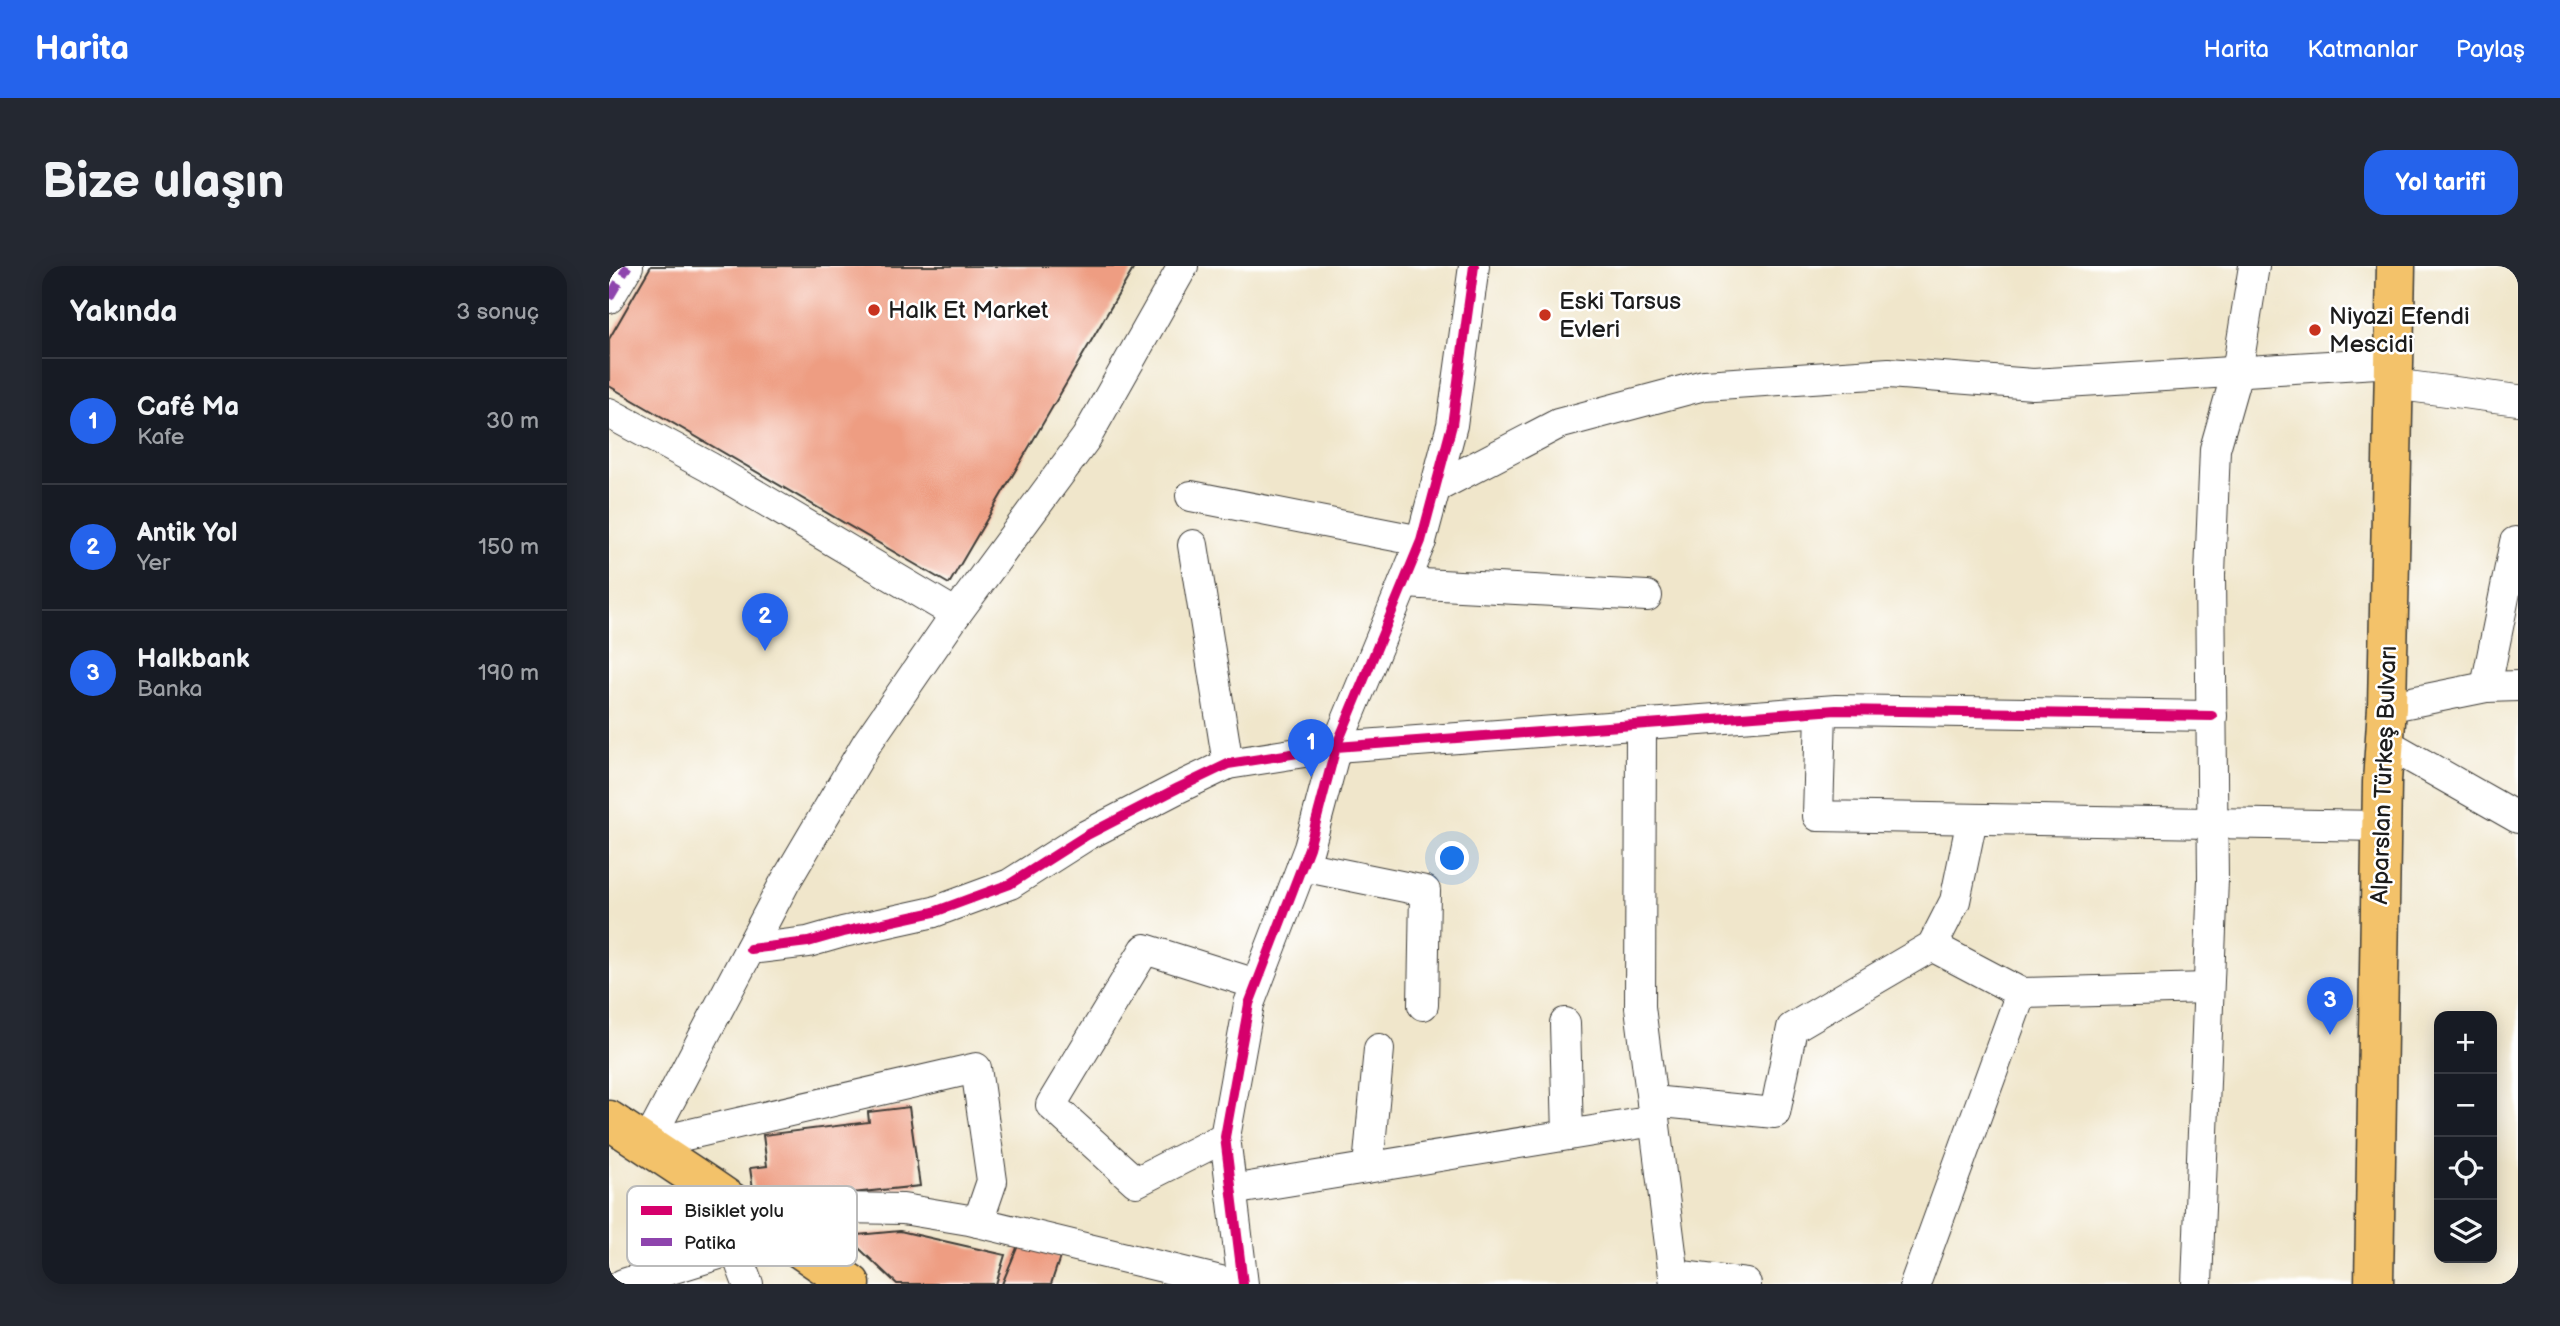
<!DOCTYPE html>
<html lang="tr">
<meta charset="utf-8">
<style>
body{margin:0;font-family:"Balsamiq Sans",sans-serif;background:#242831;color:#f1f3f6}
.controls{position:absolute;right:21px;bottom:21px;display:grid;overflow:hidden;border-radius:14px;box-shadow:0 4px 18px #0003}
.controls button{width:63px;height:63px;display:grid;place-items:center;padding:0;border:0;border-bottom:2px solid #363941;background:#171b24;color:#f1f3f6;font:35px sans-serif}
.you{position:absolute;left:844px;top:593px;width:24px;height:24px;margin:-18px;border:5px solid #fff;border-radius:50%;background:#1a73e8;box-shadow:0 0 0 10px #1a73e833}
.badge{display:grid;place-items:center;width:46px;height:46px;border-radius:50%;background:#2563eb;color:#fff;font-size:23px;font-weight:700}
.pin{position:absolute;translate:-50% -58px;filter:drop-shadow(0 2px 4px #0008)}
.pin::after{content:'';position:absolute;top:37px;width:24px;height:21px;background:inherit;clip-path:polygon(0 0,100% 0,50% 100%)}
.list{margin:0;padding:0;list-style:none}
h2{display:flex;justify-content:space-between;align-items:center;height:91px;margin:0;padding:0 28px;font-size:30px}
h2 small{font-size:23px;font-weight:400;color:#9ea1a6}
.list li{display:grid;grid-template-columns:46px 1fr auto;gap:21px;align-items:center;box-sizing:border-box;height:126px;padding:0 28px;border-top:2px solid #363941}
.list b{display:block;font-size:26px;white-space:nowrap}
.list p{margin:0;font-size:23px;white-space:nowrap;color:#9ea1a6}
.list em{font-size:23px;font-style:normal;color:#9ea1a6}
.icon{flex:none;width:38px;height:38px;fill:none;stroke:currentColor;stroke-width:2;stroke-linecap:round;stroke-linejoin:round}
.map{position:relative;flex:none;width:1909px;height:1018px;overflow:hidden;border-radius:21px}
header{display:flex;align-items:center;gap:42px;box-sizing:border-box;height:98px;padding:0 35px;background:#2563eb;color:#fff}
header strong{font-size:33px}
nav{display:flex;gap:38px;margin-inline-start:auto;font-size:24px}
.intro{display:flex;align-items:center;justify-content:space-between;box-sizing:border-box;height:168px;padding:0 42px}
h1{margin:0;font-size:49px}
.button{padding:18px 32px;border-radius:21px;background:#2563eb;color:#fff;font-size:24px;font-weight:700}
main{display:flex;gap:42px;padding:0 42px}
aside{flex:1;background:#171b24;border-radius:21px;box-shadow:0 4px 18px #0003}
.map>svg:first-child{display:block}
.building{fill:#ee9d82}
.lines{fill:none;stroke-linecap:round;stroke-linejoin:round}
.minor-casing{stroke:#3c3a36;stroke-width:32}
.major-casing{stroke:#3c3a36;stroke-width:41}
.minor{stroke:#fff;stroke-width:30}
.major{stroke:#f3c26a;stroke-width:38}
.quiet{stroke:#8e44ad;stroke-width:9;stroke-dasharray:18 9;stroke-linecap:butt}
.cycleway-casing{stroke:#fff;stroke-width:15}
.cycleway{stroke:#d6006c;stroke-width:10}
.poi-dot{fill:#c8321e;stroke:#fff;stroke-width:2.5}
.labels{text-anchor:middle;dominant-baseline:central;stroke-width:5;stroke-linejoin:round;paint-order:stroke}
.poi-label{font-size:24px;fill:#1c1c1c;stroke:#fff;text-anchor:start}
.street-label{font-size:24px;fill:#1c1c1c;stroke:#fff}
.key{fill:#fff;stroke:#bbb;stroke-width:2}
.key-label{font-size:19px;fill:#1c1c1c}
</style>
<header>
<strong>Harita</strong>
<nav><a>Harita</a><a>Katmanlar</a><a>Paylaş</a></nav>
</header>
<div class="intro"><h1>Bize ulaşın</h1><a class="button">Yol tarifi</a></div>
<main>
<aside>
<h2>Yakında<small>3 sonuç</small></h2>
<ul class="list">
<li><span class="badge">1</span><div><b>Café Ma</b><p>Kafe</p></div><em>30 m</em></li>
<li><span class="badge">2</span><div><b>Antik Yol</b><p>Yer</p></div><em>150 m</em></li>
<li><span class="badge">3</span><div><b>Halkbank</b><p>Banka</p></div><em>190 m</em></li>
</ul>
</aside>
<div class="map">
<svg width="1909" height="1018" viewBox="0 0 1909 1018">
<rect width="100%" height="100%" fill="#fff"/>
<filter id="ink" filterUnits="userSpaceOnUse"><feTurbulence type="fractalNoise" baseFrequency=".0143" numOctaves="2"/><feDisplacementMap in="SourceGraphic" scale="14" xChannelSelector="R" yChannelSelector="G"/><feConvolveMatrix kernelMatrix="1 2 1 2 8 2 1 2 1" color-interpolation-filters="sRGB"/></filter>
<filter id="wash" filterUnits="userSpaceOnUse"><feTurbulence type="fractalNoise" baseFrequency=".00686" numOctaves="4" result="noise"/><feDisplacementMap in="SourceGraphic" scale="28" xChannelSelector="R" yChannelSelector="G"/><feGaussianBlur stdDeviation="1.57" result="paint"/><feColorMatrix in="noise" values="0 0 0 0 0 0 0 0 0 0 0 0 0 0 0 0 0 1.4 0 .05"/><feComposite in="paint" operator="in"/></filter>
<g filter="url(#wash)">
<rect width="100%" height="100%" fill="#f0e6cb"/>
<g id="blocks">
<g class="building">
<polygon points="42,0 526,0 340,318 0,120 0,73"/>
<polygon points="300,841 311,920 146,937 141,902 158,900 154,869 260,856 259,846"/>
<polygon points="291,965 396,989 387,1018 288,1018 237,970"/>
<polygon points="410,977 451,991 442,1018 393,1018"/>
</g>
</g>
</g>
<g filter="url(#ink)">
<use href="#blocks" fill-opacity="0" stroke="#3c3a36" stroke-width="2"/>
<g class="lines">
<g class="minor-casing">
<g id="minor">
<polyline points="0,32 19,0"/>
<polyline points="1783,118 1909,134"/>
<polyline points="0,147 100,201 347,348"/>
<polyline points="826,222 949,158 1095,119 1280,107 1424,118 1785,96"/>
<polyline points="582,230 812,275"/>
<polyline points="584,279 619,498"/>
<polyline points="795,317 1038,330"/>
<polyline points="1877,421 1906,276"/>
<polyline points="1778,441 1877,421 1909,420"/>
<polyline points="1212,446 1209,550 1772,560"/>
<polyline points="1032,459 1031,741 1066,1018"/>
<polyline points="1775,476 1909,552"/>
<polyline points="693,600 816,625 814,739"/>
<polyline points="1323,680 1412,727 1599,722"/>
<polyline points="141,683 199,676 234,666 325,646 401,618 478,569 569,522 619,498 727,481 1227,444 1603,450"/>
<polyline points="956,757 959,869"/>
<polyline points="1043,835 1166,847 1183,762 1323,680 1346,635 1363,553"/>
<polyline points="616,871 527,916 442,839 536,683 647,718"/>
<polyline points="38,878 175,618 258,477 347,348 477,172 574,0"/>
<polyline points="38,878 367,802 383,915 369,956"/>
<polyline points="759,901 770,783"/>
<polyline points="622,924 1045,855"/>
<polyline points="126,983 139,1018"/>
<polyline points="1065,1009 1137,1018"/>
<polyline points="14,1018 126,983 162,962 230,942 294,943 360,954 624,1018"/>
<polyline points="634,1018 616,871 640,738 700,582 727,481 812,275 843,159 865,0"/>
<polyline points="1306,1018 1412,727"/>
<polyline points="1588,1018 1604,613 1601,309 1606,183 1628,106 1645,0"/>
</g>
</g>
<g class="major-casing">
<g id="major">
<polyline points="0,854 101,921 242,1018"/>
<polyline points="1765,1018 1773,516 1778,441 1787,0"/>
</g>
</g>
<use href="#minor" class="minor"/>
<use href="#major" class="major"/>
<polyline class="quiet" points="0,32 19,0"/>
<g class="cycleway-casing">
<g id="cycleway">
<polyline points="141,683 199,676 234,666 325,646 401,618 478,569 569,522 619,498 727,481 1227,444 1603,450"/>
<polyline points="634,1018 616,871 640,738 700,582 727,481 812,275 843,159 865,0"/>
</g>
</g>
<use href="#cycleway" class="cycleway"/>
</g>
</g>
<g class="poi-dot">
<circle cx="265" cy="44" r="7"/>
<circle cx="936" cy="49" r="7"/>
<circle cx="1706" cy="64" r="7"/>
</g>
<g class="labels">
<g class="poi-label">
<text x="950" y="35">Eski Tarsus<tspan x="950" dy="28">Evleri</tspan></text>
<text x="279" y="44">Halk Et Market</text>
<text x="1720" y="50">Niyazi Efendi<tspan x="1720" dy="28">Mescidi</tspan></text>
</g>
<g class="street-label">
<text transform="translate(1775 509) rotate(-88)">Alparslan Türkeş Bulvarı</text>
</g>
</g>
<rect x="18" y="920" width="230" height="80" rx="10" class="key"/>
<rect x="32" y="940" width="31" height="9" fill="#d6006c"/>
<rect x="32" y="972" width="31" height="8" fill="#8e44ad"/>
<g class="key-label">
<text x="75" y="951">Bisiklet yolu</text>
<text x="75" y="983">Patika</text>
</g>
</svg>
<div class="controls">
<button>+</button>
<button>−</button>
<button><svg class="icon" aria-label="locate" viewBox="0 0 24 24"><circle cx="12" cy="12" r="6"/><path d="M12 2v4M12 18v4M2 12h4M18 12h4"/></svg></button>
<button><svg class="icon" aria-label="layers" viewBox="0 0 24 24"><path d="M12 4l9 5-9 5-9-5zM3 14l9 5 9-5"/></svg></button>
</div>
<div class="you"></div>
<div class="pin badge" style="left:702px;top:511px">1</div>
<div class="pin badge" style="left:156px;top:385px">2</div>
<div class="pin badge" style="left:1721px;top:769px">3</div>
</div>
</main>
